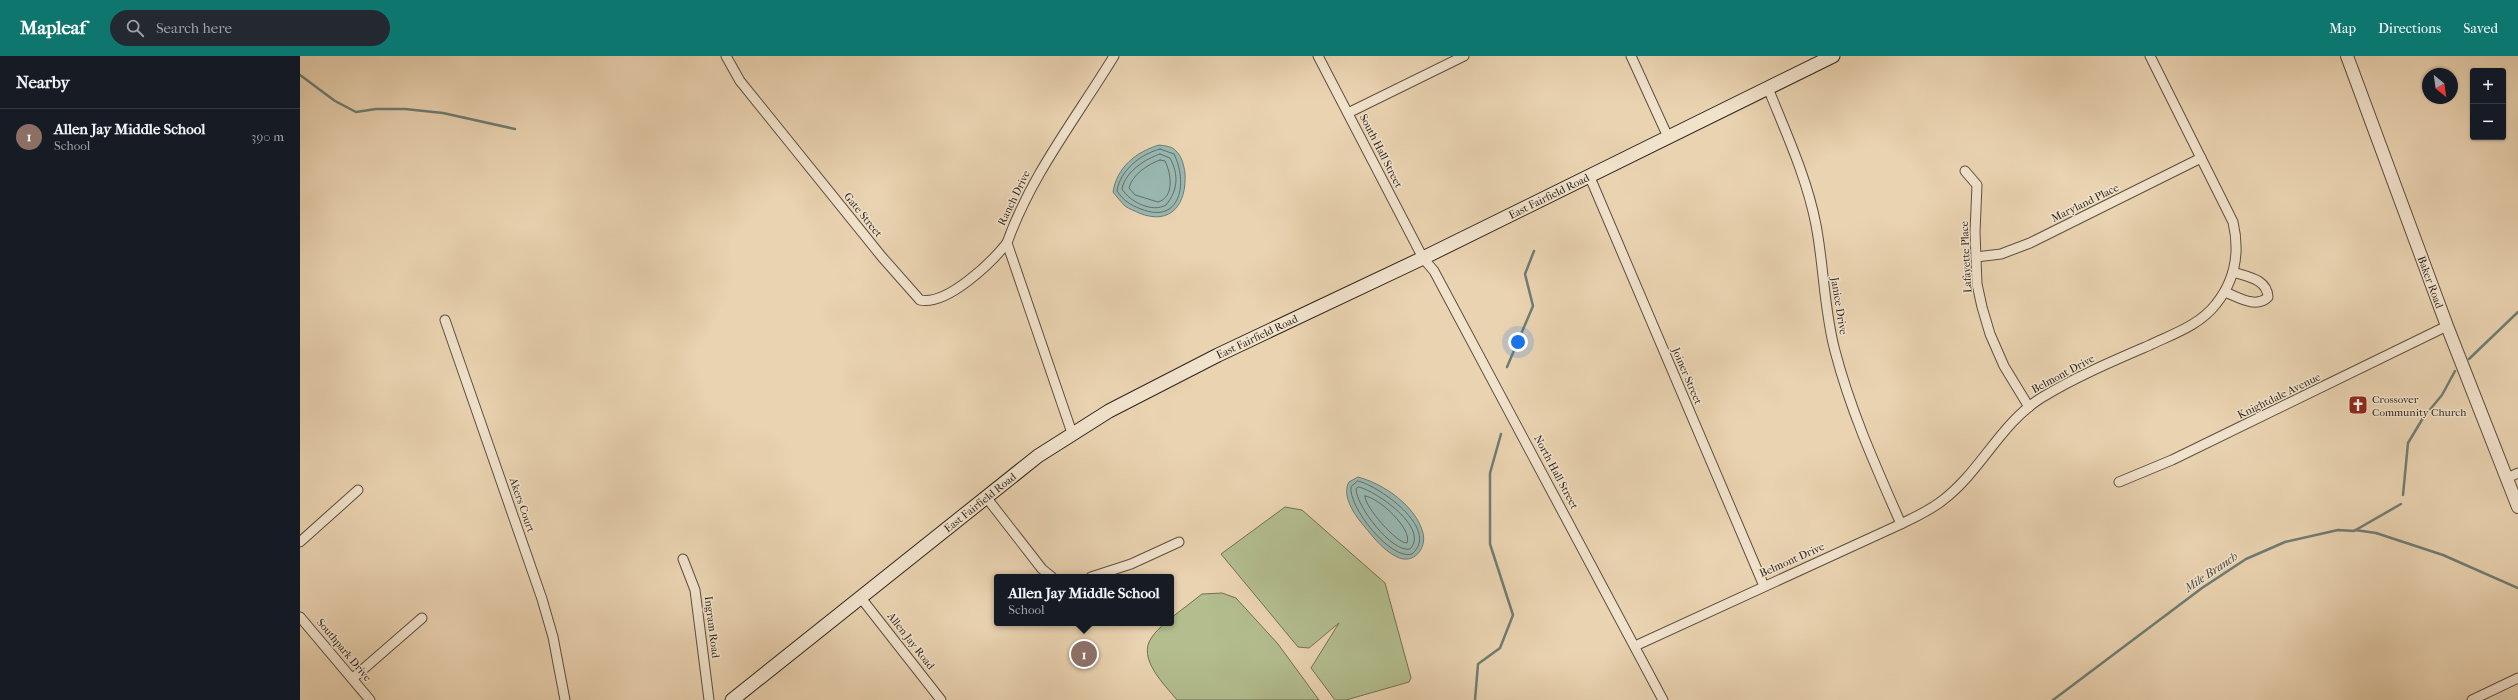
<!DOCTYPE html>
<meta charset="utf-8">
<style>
body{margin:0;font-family:"IM FELL French Canon",serif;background:#242831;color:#f1f3f6}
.controls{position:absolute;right:12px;top:12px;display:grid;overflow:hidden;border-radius:4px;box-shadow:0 1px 3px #0004}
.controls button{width:36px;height:36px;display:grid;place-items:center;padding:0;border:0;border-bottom:1px solid #363941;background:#171b24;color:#f1f3f6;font:20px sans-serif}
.compass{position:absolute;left:2122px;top:12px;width:36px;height:36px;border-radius:50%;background:#171b24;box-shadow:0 1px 3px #0004;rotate:151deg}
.you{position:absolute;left:1218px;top:286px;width:14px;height:14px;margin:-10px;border:3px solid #fff;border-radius:50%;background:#1a73e8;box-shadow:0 0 0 6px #1a73e833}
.badge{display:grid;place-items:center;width:26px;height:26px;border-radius:50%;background:#0f766e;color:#fff;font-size:13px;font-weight:700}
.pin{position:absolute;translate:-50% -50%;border:2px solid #fff;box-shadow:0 1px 4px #0006}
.popup{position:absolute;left:694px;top:518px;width:180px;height:52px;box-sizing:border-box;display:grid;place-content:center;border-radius:4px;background:#171b24;filter:drop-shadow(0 1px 3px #0005);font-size:13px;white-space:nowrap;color:#9ea1a6}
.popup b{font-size:15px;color:#f1f3f6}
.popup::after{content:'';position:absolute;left:50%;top:100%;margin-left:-8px;border:8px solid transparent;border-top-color:#171b24}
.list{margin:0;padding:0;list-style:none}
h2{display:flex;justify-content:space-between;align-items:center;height:52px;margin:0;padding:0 16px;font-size:17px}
h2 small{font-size:13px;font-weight:400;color:#9ea1a6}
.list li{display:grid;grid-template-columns:26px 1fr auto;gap:12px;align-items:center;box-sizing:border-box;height:56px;padding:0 16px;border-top:1px solid #363941}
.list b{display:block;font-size:15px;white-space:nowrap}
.list p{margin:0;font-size:13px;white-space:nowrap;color:#9ea1a6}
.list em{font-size:13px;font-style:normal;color:#9ea1a6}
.icon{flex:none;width:22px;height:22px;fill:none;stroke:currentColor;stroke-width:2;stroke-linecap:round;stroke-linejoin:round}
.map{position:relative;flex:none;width:2218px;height:644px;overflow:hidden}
header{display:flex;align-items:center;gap:24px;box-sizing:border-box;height:56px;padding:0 20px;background:#0f766e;color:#fff}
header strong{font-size:19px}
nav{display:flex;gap:22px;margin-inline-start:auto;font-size:14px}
.search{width:280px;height:36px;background:#242831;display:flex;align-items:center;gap:10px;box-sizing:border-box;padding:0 14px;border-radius:22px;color:#9ea1a6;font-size:15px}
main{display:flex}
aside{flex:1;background:#171b24}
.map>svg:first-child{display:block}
.green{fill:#b3bd8e;stroke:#707154}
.water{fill:#98b7b0;stroke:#6e7d74}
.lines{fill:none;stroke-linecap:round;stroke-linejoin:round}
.shore{stroke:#636e66;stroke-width:1}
.stream{stroke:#6e7d74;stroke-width:2.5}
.minor-casing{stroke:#5d5040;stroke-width:11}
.tertiary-casing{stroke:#5d5040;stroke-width:14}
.secondary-casing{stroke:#2e251b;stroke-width:15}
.minor{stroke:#f1e2cc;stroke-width:9}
.tertiary{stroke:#f1e2cc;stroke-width:12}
.secondary{stroke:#f1e2cc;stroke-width:13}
.labels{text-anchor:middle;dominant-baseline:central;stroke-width:3;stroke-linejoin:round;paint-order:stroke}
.street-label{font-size:11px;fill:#2e251b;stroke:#f1e2cc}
.poi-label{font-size:11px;fill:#2e251b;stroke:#f1e2cc;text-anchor:start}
.water-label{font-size:12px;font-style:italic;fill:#484a40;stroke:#f1e2cc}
</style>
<header>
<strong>Mapleaf</strong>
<div class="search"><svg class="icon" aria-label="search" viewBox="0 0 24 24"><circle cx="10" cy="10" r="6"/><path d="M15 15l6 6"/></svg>Search here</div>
<nav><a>Map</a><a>Directions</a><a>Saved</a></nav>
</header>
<main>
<aside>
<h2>Nearby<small></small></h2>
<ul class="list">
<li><span class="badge" style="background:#8d6e63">1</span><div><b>Allen Jay Middle School</b><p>School</p></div><em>390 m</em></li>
</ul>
</aside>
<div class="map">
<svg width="2218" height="644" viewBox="0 0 2218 644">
<rect width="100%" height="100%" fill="#ead3b1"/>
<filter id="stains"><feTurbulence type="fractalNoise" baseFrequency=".005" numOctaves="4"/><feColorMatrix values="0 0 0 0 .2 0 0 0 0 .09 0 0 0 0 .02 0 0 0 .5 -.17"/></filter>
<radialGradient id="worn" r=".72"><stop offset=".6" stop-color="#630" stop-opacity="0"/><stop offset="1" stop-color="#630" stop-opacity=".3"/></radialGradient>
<g class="green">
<polygon points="985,451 1002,454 1085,527 1111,622 1109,626 1046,644 1035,644 1011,612 1039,567 1009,592 998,591 921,498"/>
<path d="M922,537L936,542L978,588L1019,644H877C865,629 836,602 852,581C855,576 861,571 865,567H871V562L902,538Z"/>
</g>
<g class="water">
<path d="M859,89C865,90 872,90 876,95C882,100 884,110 885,117C887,148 871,170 839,157C835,155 829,153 825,150C821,146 817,141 813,136C817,111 836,96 859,89Z"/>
<path d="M1058,421C1084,428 1116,450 1123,477C1127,493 1113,509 1097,501C1082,494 1070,477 1060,465C1052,455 1042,438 1049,426Z"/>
</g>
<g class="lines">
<g class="shore">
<path d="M860,93L874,98C888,126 881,169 841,153C830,149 823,144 817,135C820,114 841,98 860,93Z"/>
<path d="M860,98L870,102C879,119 878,134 866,149C852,157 830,146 822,133C825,116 845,103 860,98Z"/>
<path d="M860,104L865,105C871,117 875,141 858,146L835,139L829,132C832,119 848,108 860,104Z"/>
<path d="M1058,425C1079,430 1141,473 1112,498C1091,505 1048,451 1051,431Z"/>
<path d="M1059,431C1076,435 1130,472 1110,493C1092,497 1056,450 1056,433Z"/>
<path d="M1065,440C1078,441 1113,473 1107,487C1097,488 1064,450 1065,440Z"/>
</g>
<g class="stream">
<polyline points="0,19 35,45 56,56 76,53 105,53 143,57 215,73"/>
<polyline points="2169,303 2218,256"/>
<polyline points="1207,311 1233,250 1225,218 1234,195"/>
<polyline points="2103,439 2108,387 2123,362 2142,339 2155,315"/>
<polyline points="2055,474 2076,477 2143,499 2218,532"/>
<polyline points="1175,644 1178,608 1200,592 1213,559 1190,488 1190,417 1201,378"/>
<polyline points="1753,644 1902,532 1946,503 1985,486 2038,474 2054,475 2101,448"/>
</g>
<g class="minor-casing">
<g id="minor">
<path d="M426,0L440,25L582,201L620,244C647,250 692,206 707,187"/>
<polyline points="1018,0 1123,202 1134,215 1363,644"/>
<polyline points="1331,0 1368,81"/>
<path d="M1468,32C1486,77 1507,122 1516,169C1524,211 1524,254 1535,295C1551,356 1576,411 1601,468"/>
<polyline points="1048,57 1164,0"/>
<polyline points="1665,115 1677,129 1675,176 1677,228 1682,251 1690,278 1704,310 1729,351"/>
<polyline points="1289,119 1464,530"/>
<polyline points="1676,201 1701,198 1730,187 1901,102"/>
<path d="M1925,236C1938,241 1956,253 1968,241C1967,223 1948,221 1933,216"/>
<polyline points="145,264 242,543 253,581 265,644"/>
<path d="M772,377L707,187C731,119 777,61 814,0"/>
<polyline points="2207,422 2218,417"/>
<polyline points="1819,426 1872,404 2147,270"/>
<polyline points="686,441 742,513 752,521"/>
<polyline points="0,486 58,434"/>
<polyline points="383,503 395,534 409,644"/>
<polyline points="791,521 831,508 879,486"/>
<polyline points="561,542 641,644"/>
<polyline points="0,561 70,644"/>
<path d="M1335,590L1601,468C1615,461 1631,454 1643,444C1681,415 1700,368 1741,342C1775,321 1813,305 1850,289C1873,278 1900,269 1916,248C1936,223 1940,196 1933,166L1850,0"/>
<polyline points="53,622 122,562"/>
<polyline points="2172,644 2218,622"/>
</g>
</g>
<g class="tertiary-casing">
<g id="tertiary">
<path id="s1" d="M2047,0L2147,270L2218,451"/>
</g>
</g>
<g class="secondary-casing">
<g id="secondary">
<path id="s2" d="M432,644L738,400L809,355L918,299L1123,202L1533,0"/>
</g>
</g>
<use href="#minor" class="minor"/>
<use href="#tertiary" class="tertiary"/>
<use href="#secondary" class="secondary"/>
</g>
<defs>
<g id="church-square" transform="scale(1)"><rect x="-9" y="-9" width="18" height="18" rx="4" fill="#8f2418" stroke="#f1e2cc"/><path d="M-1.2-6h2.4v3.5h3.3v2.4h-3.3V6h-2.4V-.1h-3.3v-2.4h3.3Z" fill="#fff"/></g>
</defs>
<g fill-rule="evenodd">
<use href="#church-square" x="2058" y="349"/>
</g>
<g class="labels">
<g class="street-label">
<text transform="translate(1081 95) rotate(63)">South Hall Street</text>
<text stroke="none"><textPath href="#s2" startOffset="965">East Fairfield Road</textPath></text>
<text transform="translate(714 142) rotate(-64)">Ranch Drive</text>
<text transform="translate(1785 147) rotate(-26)">Maryland Place</text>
<text transform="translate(563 159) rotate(51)">Gate Street</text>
<text transform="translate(1666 201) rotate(-93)">Lafayette Place</text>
<text stroke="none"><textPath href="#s1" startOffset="241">Baker Road</textPath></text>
<text transform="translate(1539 250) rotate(81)">Janice Drive</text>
<text stroke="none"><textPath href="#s2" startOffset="641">East Fairfield Road</textPath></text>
<text transform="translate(1763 318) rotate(-28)">Belmont Drive</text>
<text transform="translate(1387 320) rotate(67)">Joiner Street</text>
<text transform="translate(1979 340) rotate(-26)">Knightdale Avenue</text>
<text transform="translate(1256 416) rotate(62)">North Hall Street</text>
<text stroke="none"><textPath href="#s2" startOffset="317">East Fairfield Road</textPath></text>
<text transform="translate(222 449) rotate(71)">Akers Court</text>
<text transform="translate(1492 504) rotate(-24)">Belmont Drive</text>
<text transform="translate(412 571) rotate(83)">Ingram Road</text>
<text transform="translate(611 585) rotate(52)">Allen Jay Road</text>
<text transform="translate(44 594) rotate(50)">Southpark Drive</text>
</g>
<g class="poi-label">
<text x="2072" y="343">Crossover<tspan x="2072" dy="13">Community Church</tspan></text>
</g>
<g class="water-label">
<text transform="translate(1911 516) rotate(-34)">Mile Branch</text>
</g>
</g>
<rect width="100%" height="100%" filter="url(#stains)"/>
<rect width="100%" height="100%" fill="url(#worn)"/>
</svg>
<div class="controls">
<button>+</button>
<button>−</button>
</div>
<svg class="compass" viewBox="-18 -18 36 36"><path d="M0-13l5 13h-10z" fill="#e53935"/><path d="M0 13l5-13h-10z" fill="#9ea1a6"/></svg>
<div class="you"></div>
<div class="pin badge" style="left:784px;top:598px;background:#8d6e63">1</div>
<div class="popup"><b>Allen Jay Middle School</b>School</div>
</div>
</main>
